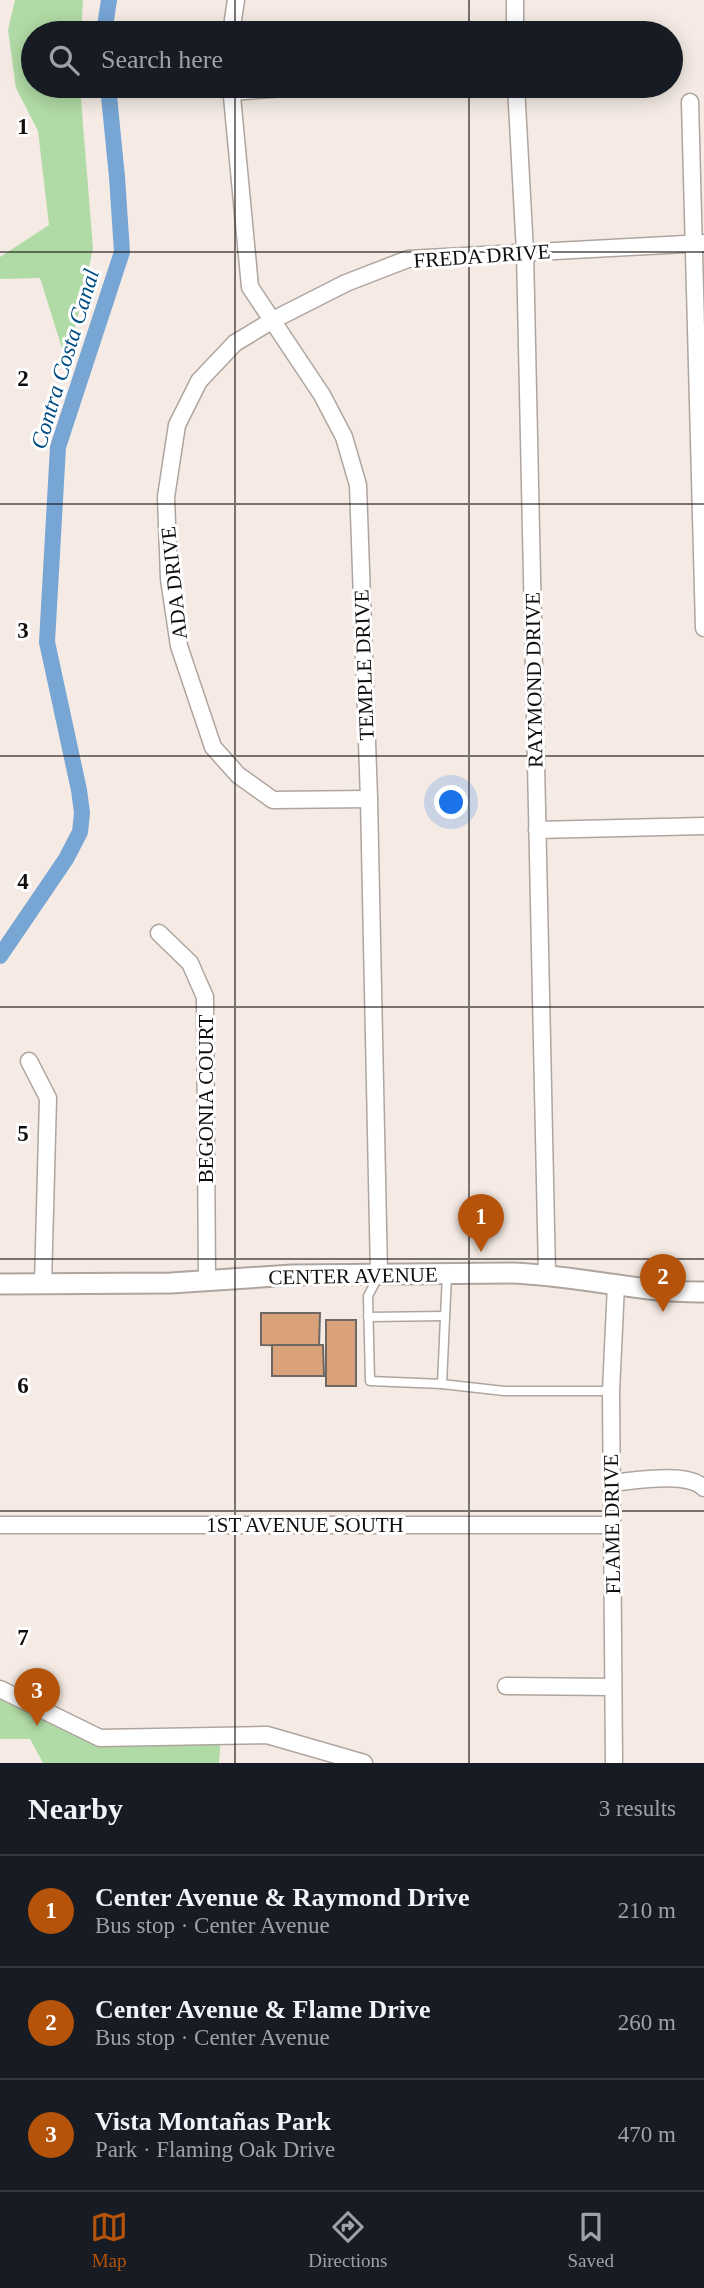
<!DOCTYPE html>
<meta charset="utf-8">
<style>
body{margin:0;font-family:"Times New Roman",serif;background:#20242c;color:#f1f3f6}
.you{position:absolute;left:452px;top:803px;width:24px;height:24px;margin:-18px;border:5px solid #fff;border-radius:50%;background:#1a73e8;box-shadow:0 0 0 10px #1a73e833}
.badge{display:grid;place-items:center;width:46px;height:46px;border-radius:50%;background:#b45309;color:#fff;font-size:23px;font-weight:700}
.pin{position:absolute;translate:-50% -58px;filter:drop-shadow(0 2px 4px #0008)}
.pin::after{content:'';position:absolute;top:37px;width:24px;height:21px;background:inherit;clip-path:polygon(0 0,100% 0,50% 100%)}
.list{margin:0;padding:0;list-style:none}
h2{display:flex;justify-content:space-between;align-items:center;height:91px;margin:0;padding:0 28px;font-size:30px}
h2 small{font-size:23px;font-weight:400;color:#9ea1a6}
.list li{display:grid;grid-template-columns:46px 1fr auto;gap:21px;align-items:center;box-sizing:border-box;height:112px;padding:0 28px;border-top:2px solid #363941}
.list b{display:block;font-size:26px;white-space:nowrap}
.list p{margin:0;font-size:23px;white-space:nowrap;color:#9ea1a6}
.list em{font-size:23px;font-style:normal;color:#9ea1a6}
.icon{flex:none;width:38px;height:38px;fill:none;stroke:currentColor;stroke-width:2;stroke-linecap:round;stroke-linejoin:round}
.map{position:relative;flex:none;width:704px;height:1763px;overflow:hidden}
.search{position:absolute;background:#171b24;box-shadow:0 4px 18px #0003;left:21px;right:21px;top:21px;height:77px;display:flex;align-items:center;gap:18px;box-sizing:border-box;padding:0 24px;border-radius:38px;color:#9ea1a6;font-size:26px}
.sheet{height:427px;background:#171b24}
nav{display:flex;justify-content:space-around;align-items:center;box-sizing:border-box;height:98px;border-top:2px solid #363941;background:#171b24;font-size:19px;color:#9ea1a6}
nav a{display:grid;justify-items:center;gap:4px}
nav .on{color:#b45309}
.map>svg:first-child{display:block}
.green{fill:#b1dba6}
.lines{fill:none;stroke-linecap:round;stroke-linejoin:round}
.canal{stroke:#77a5d4;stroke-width:16}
.building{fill:#daa27b;stroke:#6f6761;stroke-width:2}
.service-casing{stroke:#afa59f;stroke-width:11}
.minor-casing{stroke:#afa59f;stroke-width:19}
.tertiary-casing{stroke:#afa59f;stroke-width:23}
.service{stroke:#fff;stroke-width:8}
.minor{stroke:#fff;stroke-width:16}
.tertiary{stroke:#fff;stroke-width:19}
.grid{fill:none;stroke:#100d0b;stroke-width:2;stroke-opacity:0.55}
.labels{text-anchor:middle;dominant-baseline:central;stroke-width:6;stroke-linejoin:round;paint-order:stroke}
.street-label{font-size:21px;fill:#100d0b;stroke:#fff}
.water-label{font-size:23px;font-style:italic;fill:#004d86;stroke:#fff}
.grid-label{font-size:23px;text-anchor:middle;font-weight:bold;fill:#100d0b;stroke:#fff;stroke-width:6;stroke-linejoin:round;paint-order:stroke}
</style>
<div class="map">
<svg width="704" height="1763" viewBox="0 0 704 1763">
<rect width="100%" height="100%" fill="#f5ebe4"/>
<g class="green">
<polygon points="15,0 83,0 81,33 33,33 33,86 80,86 93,249 67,364 40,278 0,279 0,257 49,225 38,131 16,88 8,30"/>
<polygon points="0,1689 100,1738 221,1736 219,1763 43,1763 30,1739 0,1739"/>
</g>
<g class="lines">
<g class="canal">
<polyline points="104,33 109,0"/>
<polyline points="0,956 66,859 80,832 82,813 79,790 47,642 58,447 122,252 117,177 108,86"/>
</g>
</g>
<g class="building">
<polygon points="261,1313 320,1313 319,1346 261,1345"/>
<rect x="326" y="1320" width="30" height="66"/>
<polygon points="272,1345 323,1345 324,1376 272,1376"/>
</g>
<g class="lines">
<g class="service-casing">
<g id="service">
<polyline points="378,1277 368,1296 370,1381 442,1384 504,1391 611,1391"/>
<polyline points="368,1317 445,1316"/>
<polyline points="442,1384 447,1274"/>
</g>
</g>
<g class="minor-casing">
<g id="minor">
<polyline points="515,0 515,33"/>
<polyline points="231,33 236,0"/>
<polyline points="231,86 250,287 322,395 344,437 358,485 369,799 379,1274"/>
<polyline points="516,86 525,252 547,1274"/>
<polyline points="231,92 313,86"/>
<polyline points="690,102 704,628"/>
<polyline points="369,799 273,800 238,775 213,747 179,646 169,579 166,497 177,425 199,381 235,343 273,320 346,283 408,259 704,243"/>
<polyline points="537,830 704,826"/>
<polyline points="159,933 190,963 205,997 207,1282"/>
<polyline points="29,1061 48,1098 43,1284"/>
<path d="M611,1483C634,1481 687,1471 704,1488"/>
<polyline points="0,1525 610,1525"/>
<polyline points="506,1686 612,1687"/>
<polyline points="0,1689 100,1738 267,1735 364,1763"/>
<polyline points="614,1763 611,1391 616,1285"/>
</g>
</g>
<g class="tertiary-casing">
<path id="tertiary" d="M0,1284L171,1283L292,1275L511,1273C576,1275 639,1293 704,1292"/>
</g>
<use href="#service" class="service"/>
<use href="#minor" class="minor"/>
<use href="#tertiary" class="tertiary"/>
</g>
<path class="grid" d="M235,0V33M469,0V33M235,86V1763M469,86V1763M0,252H704M0,504H704M0,756H704M0,1007H704M0,1259H704M0,1511H704"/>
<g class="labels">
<g class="street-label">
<text transform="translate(482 256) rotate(-4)">FREDA DRIVE</text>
<text transform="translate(174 583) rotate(-96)">ADA DRIVE</text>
<text transform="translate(364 665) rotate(-92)">TEMPLE DRIVE</text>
<text transform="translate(534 680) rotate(-91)">RAYMOND DRIVE</text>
<text transform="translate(206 1099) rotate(-90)">BEGONIA COURT</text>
<text transform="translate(353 1276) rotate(-1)">CENTER AVENUE</text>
<text transform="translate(612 1524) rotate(-91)">FLAME DRIVE</text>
<text x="305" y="1525">1ST AVENUE SOUTH</text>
</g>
<g class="water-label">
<text transform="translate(65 359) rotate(-73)">Contra Costa Canal</text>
</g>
</g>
<g class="grid-label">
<text x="23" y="134">1</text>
<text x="23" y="386">2</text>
<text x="23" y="638">3</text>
<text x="23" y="889">4</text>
<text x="23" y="1141">5</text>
<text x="23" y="1393">6</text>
<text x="23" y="1645">7</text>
</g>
</svg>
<div class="you"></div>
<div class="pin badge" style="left:481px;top:1252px">1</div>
<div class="pin badge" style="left:663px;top:1312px">2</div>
<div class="pin badge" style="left:37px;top:1726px">3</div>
<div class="search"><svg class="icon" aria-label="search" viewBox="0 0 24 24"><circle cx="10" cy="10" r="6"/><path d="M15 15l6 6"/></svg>Search here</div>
</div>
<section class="sheet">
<h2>Nearby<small>3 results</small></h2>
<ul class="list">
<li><span class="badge">1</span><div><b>Center Avenue &amp; Raymond Drive</b><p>Bus stop · Center Avenue</p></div><em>210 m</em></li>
<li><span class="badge">2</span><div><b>Center Avenue &amp; Flame Drive</b><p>Bus stop · Center Avenue</p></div><em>260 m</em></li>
<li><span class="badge">3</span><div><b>Vista Montañas Park</b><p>Park · Flaming Oak Drive</p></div><em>470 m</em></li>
</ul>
</section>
<nav>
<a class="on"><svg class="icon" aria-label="map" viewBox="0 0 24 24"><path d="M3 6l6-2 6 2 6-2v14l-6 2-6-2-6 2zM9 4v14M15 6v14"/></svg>Map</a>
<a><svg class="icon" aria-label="directions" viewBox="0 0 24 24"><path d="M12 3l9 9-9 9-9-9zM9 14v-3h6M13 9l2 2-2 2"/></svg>Directions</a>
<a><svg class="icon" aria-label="saved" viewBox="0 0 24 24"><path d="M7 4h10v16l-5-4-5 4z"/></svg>Saved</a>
</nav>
